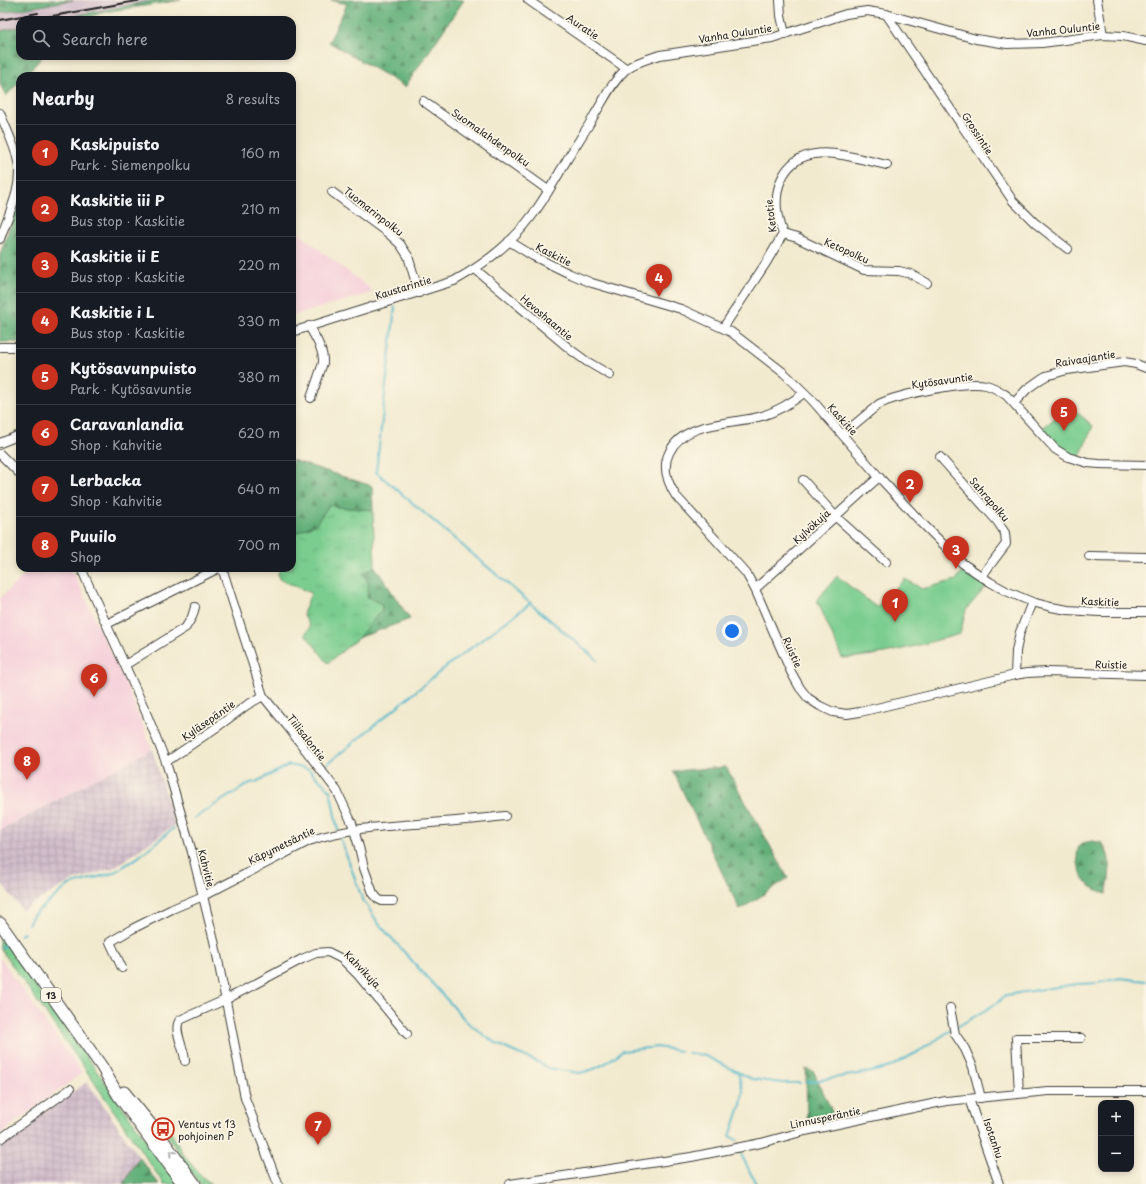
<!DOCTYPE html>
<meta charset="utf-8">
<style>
body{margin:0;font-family:"Playpen Sans",sans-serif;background:#20242c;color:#f1f3f6}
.controls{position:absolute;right:12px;bottom:12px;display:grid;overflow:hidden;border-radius:8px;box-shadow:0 2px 6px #0003}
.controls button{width:36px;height:36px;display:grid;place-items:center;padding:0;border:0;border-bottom:1px solid #363941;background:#171b24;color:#f1f3f6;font:20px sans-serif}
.you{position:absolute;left:732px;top:631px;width:14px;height:14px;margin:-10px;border:3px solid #fff;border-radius:50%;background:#1a73e8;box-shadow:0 0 0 6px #1a73e833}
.badge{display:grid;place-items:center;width:26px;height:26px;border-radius:50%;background:#c8321e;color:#fff;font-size:13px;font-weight:700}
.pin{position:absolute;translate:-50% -33px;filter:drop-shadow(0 1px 2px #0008)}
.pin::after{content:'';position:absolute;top:21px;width:14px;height:12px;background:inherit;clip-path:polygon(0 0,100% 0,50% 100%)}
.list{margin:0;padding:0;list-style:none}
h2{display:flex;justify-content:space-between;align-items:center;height:52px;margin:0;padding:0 16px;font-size:17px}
h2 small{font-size:13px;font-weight:400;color:#9ea1a6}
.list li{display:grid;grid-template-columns:26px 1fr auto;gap:12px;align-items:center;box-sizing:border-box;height:56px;padding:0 16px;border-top:1px solid #363941}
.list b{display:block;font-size:15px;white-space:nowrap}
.list p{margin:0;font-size:13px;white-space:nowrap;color:#9ea1a6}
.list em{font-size:13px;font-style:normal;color:#9ea1a6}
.icon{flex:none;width:22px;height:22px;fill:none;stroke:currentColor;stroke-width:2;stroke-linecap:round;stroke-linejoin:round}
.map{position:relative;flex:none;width:1146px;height:1184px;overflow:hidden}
.search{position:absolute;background:#171b24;box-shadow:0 2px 6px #0003;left:16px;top:16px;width:280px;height:44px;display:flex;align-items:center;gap:10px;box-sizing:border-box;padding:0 14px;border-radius:12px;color:#9ea1a6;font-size:15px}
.panel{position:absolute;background:#171b24;box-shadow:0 2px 6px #0003;left:16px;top:72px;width:280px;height:500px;border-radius:12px}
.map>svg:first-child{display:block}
.built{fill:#f5cfda}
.industrial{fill:url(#industrial-grid)}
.railway{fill:#d1bdcb}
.grass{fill:url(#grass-tufts);stroke:#4b7456}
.forest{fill:url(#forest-firs);stroke:#40664b}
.park{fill:#7acd8f;stroke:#4b7456}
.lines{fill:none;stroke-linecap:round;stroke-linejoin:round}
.stream{stroke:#4eb7cb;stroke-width:2}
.minor-casing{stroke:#3c3b37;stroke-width:10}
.highway-casing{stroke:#3c3b37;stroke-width:13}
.minor{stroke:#fff;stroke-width:8}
.highway{stroke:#fff;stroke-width:11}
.rail{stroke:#1c1c1c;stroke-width:2}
.oneway{stroke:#999}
.labels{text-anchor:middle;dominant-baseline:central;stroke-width:3.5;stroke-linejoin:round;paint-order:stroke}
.shield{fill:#fcf5e5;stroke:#5f5d58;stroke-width:1}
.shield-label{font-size:9px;font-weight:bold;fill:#1c1c1c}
.street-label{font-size:10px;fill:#1c1c1c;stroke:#fcf5e5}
.poi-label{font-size:10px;fill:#1c1c1c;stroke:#fcf5e5;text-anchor:start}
</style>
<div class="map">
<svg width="1146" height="1184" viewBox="0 0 1146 1184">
<defs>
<pattern id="industrial-grid" width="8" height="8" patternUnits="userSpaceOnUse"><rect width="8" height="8" fill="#d1bdcb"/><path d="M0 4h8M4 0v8" fill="none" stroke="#b3a2ae"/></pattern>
<pattern id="grass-tufts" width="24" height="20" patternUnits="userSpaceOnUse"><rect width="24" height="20" fill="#7acd8f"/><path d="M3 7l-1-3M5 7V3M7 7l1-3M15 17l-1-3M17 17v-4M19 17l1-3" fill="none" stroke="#69af7b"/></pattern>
<pattern id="forest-firs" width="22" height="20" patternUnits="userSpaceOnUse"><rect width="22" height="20" fill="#63b07a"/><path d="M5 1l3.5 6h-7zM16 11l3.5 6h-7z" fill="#518e63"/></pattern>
</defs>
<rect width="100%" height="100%" fill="#fcf5e5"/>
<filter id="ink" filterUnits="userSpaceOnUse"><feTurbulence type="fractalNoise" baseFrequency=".025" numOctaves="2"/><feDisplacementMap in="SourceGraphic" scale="8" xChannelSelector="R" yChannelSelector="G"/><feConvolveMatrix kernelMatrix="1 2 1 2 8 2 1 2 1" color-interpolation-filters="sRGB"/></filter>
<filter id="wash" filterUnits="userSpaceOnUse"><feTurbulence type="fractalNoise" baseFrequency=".012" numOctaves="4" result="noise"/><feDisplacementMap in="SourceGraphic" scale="16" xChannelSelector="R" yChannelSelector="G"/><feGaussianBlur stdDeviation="0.9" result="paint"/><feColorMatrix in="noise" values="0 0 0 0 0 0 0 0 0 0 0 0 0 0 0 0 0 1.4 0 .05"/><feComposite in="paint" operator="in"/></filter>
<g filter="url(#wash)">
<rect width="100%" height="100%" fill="#f2eacf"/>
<g class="built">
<polygon points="292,228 374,292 292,316"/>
<polygon points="32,568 71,568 129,691 152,749 0,831 0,598"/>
<polygon points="0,958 82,1073 0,1134"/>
</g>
<g class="industrial">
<polygon points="152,749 175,825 113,868 71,881 22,910 0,881 0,831"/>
<polygon points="87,1082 139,1157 124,1184 0,1184 0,1144"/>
</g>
<polygon class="railway" points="73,0 156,0 52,20 20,20 20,27 0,31 0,13"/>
<g class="grass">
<polygon points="329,505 338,507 373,510 375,567 363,573 382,604 382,610 358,638 328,663 305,634 310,627 303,614 311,593 279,579 278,574 280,568 292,568 293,534 315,524"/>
<polygon points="0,937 16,959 178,1184 164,1184 85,1069 0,948"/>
<path d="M168,1127C180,1149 191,1169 211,1184H200L189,1170L164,1130Z"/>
</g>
<g class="forest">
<polygon points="0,0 73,0 0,13"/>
<polygon points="156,0 181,0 100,13 84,20 52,20"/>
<polygon points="331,0 464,0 405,87 329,42 347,4"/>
<polygon points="20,27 20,56 43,56 25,76 20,76 20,81 6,96 0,84 0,31"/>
<polygon points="20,196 20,342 0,342 0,255"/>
<polygon points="292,460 372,486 373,510 338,507 329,505 316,524 293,534 292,536"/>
<polygon points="375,567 410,619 358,638 382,610 382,604 367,597 369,584 363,573"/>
<polygon points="726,767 788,878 740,910 673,771"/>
<path d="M1092,841L1102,843C1113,858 1110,877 1106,894C1099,891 1092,888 1087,883C1080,875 1071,849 1083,843C1085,842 1089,842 1092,841Z"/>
<polygon points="806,1069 814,1072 835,1118 807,1126"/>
<polygon points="139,1157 159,1184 124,1184"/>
</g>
<g class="park">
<polygon points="1070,406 1093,426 1078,461 1063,454 1039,431"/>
<path d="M967,567L990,582L966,610L960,634C923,644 880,657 842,658L817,600L837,576L876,607L905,579L922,589L956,580Z"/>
</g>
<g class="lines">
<g class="stream">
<polyline points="395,307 376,472 597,660"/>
<polyline points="326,765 448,665 531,603"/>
<polyline points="194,818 250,783 256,782 289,765 308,769 330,790 338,831"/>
<polyline points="339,835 362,898 378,923 467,1022 489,1039 509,1050 536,1061 548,1068 580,1073 594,1069 606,1063 622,1051 657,1047 680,1051"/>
<polyline points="28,924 33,915 69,885 113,873 137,858 174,828"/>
<polyline points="20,935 24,933"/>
<polyline points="2,947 6,945"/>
<polyline points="957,1027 997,1003 1006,995 1076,984 1098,983 1120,978 1146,981"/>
<polyline points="687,1053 703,1055 752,1079 782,1083 800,1083"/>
<polyline points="738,1072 743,1092 741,1104 730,1136 738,1141"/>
<polyline points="807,1082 871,1072 890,1067 921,1050 951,1030"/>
<polyline points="741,1154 756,1184"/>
</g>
</g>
</g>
<g filter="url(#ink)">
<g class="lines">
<g class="minor-casing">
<g id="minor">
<polyline points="528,0 627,69"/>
<polyline points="780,0 781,16 785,34"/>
<polyline points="1097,0 1103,35"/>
<polyline points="886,14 1013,201 1035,223 1068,249"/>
<polyline points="423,101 548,190"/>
<path d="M0,113C6,129 15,145 18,162C23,188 8,215 0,239"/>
<polyline points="332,192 389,234 400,244 408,256 419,293"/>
<polyline points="783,234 797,238 864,270 899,271 911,274 927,283"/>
<polyline points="509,241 533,256 568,273 592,283 681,309 731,332 784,373 812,400 879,477 920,521 962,563 990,582 1006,591 1032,602 1051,607 1068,610 1099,612 1146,612"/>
<polyline points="475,269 571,350 586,361 610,375"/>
<path d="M309,326C315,337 324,350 323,363L311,398"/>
<path d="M723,328L766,263L783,234C776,217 774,197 781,180C800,136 852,158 887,165"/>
<path d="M292,332L454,281C483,265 511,244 531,217C545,199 556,178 568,158C577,143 587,129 595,114C605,98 612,82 626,69C636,62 648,59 660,55L772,38L846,14L867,11L886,14L976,39L1007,44L1042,43L1103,35L1123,36L1146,41"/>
<polyline points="0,347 20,347"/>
<path d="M804,393C791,403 778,411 762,416C732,425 684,420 669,453C662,468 667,482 676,496L746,573L755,589L791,672L800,688L808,698L820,706L833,712L847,714L860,712L1015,675L1027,673L1047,672L1146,675"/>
<polyline points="1014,403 1027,389 1041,379 1046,376 1067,370 1124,362 1136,364 1146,368"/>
<path d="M843,434L879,404C898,395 966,380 986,385C994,387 1000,391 1006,395L1055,449L1068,457L1088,463L1099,464L1146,465"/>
<polyline points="0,443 20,435"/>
<polyline points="0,454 20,474"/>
<polyline points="940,457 997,521 1005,533 1006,544 981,577"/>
<polyline points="803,480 836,517 886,562"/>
<polyline points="1089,556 1146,557"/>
<polyline points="81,568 145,710 166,762 192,852 215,945 245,1098 278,1184"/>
<polyline points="222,568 263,696 288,727 337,791 352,823 359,847 364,868 373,893 378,899 382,901 393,901"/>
<polyline points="755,589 879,477"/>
<polyline points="107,624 219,568"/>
<polyline points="125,665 186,627 192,617 195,607"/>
<polyline points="1015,675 1016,651 1020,632 1032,602"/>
<polyline points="166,762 217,727 247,705 263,696"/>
<path d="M122,968L110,942L132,929L172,909L203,896L309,841C349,827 390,826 431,823C456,821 480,819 505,816"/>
<polyline points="950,1008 955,1034 965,1049 973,1067 981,1098"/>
<path d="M185,1061C185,1049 172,1029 180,1020L227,999L302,959L316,953L328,952L342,959L358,975L407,1034"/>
<polyline points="1019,1093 1016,1038 1081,1038"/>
<polyline points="969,1099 999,1184"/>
<polyline points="0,1139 70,1089"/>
<polyline points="510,1184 691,1157 761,1143 805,1131 946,1101 1048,1091 1146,1091"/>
</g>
</g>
<g class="highway-casing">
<g id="highway">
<polyline points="0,923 102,1067 118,1095 183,1184"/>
<polyline points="124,1092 157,1132 195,1184"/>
</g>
</g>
<use href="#minor" class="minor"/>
<use href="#highway" class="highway"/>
<g class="rail">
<polyline points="0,20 38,13"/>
<polyline points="30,20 142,0"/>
</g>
</g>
<defs><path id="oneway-chevron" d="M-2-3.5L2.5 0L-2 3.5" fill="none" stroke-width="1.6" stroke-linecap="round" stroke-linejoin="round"/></defs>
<use class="oneway" href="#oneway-chevron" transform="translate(172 1153) rotate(-126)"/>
</g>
<defs>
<g id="bus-ring" transform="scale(1.15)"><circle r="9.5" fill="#fcf5e5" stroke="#c8321e" stroke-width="1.5"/><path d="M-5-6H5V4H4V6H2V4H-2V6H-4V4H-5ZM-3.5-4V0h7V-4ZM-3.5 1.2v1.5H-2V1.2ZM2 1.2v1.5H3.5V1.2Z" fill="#c8321e"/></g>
</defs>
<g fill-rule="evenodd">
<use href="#bus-ring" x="163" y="1129"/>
</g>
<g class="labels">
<rect class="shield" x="41" y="988" width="20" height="14" rx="3"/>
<g class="shield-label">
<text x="51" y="995">13</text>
</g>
<g class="street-label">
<text transform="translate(583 26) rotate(34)">Auratie</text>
<text transform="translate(1063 29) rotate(-6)">Vanha Ouluntie</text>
<text transform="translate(735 33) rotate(-9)">Vanha Ouluntie</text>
<text transform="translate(978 133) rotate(57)">Grossintie</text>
<text transform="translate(491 137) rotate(35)">Suomalahdenpolku</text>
<text transform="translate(374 211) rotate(38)">Tuomarinpolku</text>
<text transform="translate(770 216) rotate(-97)">Ketotie</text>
<text transform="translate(847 250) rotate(24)">Ketopolku</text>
<text transform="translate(554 254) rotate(27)">Kaskitie</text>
<text transform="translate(403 287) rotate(-17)">Kaustarintie</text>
<text transform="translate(547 317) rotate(40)">Hevoshaantie</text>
<text transform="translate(1085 358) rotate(-9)">Raivaajantie</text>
<text transform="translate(942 380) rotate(-8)">Kytösavuntie</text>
<text transform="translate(843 419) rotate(48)">Kaskitie</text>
<text transform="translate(990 499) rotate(49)">Sahrapolku</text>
<text transform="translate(811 526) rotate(-42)">Kylvökuja</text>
<text transform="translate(1100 601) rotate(2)">Kaskitie</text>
<text transform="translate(793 652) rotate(66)">Ruistie</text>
<text transform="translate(1111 664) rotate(1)">Ruistie</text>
<text transform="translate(208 720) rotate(-35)">Kyläsepäntie</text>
<text transform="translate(307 737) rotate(52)">Tiilisalontie</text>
<text transform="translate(281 845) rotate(-26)">Käpymetsäntie</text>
<text transform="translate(207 868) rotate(76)">Kahvitie</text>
<text transform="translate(363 969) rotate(46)">Kahvikuja</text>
<text transform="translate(825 1117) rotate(-12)">Linnusperäntie</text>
<text transform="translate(994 1138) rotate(71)">Isotanhu</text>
</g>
<g class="poi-label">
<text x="178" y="1123">Ventus vt 13<tspan x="178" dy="12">pohjoinen P</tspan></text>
</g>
</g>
</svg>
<div class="controls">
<button>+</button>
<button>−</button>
</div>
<div class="you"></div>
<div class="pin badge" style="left:895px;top:622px">1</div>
<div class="pin badge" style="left:910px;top:503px">2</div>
<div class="pin badge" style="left:956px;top:569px">3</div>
<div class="pin badge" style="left:659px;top:297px">4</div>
<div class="pin badge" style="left:1064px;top:431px">5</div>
<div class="pin badge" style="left:94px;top:697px">6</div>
<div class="pin badge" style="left:318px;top:1145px">7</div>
<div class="pin badge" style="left:27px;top:780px">8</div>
<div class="search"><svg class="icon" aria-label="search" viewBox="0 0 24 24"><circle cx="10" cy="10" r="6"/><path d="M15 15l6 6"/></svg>Search here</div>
<section class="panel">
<h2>Nearby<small>8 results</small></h2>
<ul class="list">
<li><span class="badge">1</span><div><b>Kaskipuisto</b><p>Park · Siemenpolku</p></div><em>160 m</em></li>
<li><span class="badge">2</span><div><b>Kaskitie iii P</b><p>Bus stop · Kaskitie</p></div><em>210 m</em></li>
<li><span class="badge">3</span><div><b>Kaskitie ii E</b><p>Bus stop · Kaskitie</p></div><em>220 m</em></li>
<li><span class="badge">4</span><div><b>Kaskitie i L</b><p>Bus stop · Kaskitie</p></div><em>330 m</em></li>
<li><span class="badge">5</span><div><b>Kytösavunpuisto</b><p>Park · Kytösavuntie</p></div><em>380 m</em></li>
<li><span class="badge">6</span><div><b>Caravanlandia</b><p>Shop · Kahvitie</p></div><em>620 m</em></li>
<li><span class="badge">7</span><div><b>Lerbacka</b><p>Shop · Kahvitie</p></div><em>640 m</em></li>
<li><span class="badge">8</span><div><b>Puuilo</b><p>Shop</p></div><em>700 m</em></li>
</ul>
</section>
</div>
